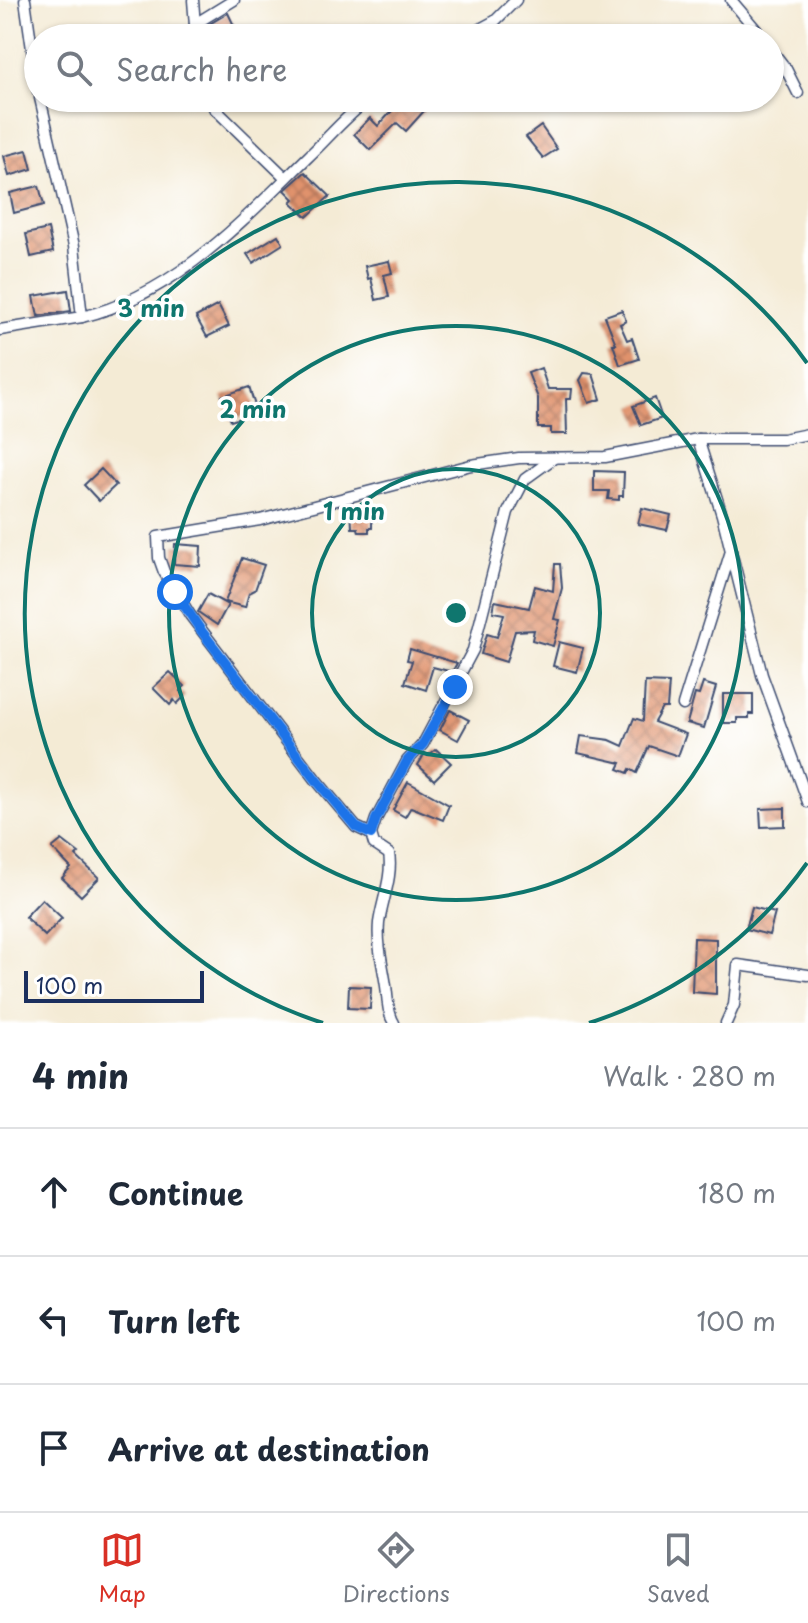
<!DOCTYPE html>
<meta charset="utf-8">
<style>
body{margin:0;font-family:"Playpen Sans",sans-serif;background:#f6f6f7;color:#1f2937}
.scale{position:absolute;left:24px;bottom:20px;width:180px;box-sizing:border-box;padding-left:8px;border:4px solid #1b2f5e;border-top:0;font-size:22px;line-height:28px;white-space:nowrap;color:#1b2f5e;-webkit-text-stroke:6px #fff;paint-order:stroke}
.stop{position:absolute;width:24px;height:24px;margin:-18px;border:6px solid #1a73e8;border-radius:50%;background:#fff}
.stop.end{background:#1a73e8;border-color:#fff;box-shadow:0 2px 8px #0008}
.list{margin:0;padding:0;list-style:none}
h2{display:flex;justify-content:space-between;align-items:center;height:104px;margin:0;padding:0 32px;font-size:34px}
h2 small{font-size:26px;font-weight:400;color:#747a83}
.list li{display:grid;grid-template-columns:52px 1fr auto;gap:24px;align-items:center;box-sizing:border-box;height:128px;padding:0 32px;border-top:2px solid #e0e1e3}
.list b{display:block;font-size:30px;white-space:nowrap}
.list em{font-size:26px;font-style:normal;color:#747a83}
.icon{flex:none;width:44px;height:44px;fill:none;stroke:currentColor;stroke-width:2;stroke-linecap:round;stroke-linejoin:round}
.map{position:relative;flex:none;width:808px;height:1023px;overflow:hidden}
.search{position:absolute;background:#fff;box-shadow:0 2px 6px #0004;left:24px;right:24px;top:24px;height:88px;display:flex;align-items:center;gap:20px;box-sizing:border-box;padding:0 28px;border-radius:44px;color:#747a83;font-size:30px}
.sheet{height:488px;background:#fff}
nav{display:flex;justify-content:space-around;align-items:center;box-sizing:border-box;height:112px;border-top:2px solid #e0e1e3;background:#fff;font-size:22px;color:#747a83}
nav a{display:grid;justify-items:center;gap:4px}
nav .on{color:#d93025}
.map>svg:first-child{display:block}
.building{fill:url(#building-cross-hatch)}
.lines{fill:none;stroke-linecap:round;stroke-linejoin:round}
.street-casing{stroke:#3c4b70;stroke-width:13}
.street{stroke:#fff;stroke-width:10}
.route{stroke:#1a73e8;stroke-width:10}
.ring{fill:none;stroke:#0f766e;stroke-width:4}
.centre{fill:#0f766e;stroke:#fff;stroke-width:4}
.ring-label{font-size:24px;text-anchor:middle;font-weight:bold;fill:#0f766e;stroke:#fff;stroke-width:7;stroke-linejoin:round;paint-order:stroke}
</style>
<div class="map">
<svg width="808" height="1023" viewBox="0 0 808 1023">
<defs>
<pattern id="building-cross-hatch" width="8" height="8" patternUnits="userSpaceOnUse" patternTransform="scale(2)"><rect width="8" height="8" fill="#e0926c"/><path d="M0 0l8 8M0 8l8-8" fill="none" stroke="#b5785c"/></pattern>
</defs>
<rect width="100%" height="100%" fill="#fff"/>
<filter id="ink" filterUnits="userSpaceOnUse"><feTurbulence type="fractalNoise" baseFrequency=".0125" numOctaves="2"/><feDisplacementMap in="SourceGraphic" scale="16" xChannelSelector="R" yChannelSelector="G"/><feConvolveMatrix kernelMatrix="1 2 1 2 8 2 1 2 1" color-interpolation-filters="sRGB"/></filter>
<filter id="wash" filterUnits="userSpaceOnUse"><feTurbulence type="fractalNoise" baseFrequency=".006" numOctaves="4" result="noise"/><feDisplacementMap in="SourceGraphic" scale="32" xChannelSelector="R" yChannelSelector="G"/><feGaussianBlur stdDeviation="1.8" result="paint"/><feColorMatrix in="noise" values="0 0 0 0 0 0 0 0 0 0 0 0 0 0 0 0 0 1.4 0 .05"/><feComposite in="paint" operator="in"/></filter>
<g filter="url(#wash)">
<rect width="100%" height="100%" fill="#f4ebd5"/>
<g id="blocks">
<g class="building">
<polygon points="228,13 238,34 231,38 205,38 203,28"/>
<polygon points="404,98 410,98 424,111 406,131 397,123 370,150 354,134 370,118 378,126"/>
<polygon points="541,126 557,149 543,158 526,137"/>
<polygon points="27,150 32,169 9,176 4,156"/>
<polygon points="305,172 330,196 307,217 291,202 294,199 285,190"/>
<polygon points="39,186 44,205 14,213 10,193"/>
<polygon points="48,229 53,252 31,257 26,234"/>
<polygon points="278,235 283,244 253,263 247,254"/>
<polygon points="389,261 392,273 384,275 389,297 376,300 371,278 368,279 365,266"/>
<polygon points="68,290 71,311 38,316 34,296"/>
<polygon points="218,305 229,326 207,337 196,317"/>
<polygon points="622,310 626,321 620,324 627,340 632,338 639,359 620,365 613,344 616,344 605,316"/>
<polygon points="541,368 548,389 572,389 571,399 566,399 567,434 551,434 551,428 538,428 538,398 528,373"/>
<polygon points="584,373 593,374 601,399 589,403 580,380"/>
<polygon points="249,387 257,412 231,421 222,396"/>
<polygon points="655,398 662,418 641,425 633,406"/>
<polygon points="101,469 116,485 99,501 84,485"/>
<polygon points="594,471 624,472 623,496 619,496 619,500 608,499 609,491 594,491"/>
<polygon points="642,508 671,515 667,530 638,524"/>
<polygon points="351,509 372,509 372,528 369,528 369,532 359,532 358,528 352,528"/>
<polygon points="175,544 201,546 200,566 174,564"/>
<polygon points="242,558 264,565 255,590 249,593 245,607 225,602"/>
<polygon points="555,564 560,564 562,588 554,619 560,620 553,646 532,640 534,630 515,631 506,662 481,654 487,634 497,637 504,614 493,612 495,601 529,608 535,586 553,591"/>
<polygon points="208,594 228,605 217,625 198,612"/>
<polygon points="559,642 583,648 577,672 553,666"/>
<polygon points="410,649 457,663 452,672 433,667 426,690 405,683 412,661 407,660"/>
<polygon points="170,672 185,686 180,691 185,696 177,704 174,700 170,705 153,688"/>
<polygon points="645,682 669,683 667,708 662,708 654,722 686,734 678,756 649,746 637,773 630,769 628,773 618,769 621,763 578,753 581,736 610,740 623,746 634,718 643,721"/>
<polygon points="703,683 716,687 704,728 687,723 695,694 699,695"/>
<polygon points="723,694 753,694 753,714 749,714 749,718 737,718 737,723 723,723"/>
<polygon points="450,710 469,720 458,740 440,730"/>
<polygon points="436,749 451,763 434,780 418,765 425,753 428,756"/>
<polygon points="408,782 449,805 443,820 411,807 405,817 393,810"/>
<polygon points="785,808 785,826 761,827 760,809"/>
<polygon points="62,840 79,853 76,856 99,878 81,896 62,878 71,868 52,848"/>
<polygon points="42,899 62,918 45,936 25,917"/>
<polygon points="752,907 775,913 769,935 746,929"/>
<polygon points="694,938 716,939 716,994 692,992"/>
<polygon points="349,986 371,987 370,1009 348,1008"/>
</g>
</g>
</g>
<g filter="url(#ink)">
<use href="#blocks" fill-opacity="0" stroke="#3c4b70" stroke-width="2"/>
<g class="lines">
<g class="street-casing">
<g id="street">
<polyline points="25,0 38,91"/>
<polyline points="193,0 196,38"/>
<polyline points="731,0 763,38"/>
<polyline points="195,24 234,0"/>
<polyline points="463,38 495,21 516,0"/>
<polyline points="770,48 786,69 798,93"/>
<path d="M40,98L74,246L82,317C176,294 241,222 308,157C329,137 346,116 370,98"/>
<polyline points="211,98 214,108 286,178"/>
<polyline points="0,330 82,317"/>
<polyline points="698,439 722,515 762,675 808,802"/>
<polyline points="683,705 731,551"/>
<polyline points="371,834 356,827 317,781 190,615 164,572 159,558 158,537 260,520 471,465 519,458 605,457 698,439 783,439 808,434"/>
<path d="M394,1023C387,1012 388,999 386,986C383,965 377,945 379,923C382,901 393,876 389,854L374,844L371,834L376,819L407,761L423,744L473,650L508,512L525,479L554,458"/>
<polyline points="726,1023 734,1005 738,965 808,975"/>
</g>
</g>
<use href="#street" class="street"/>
</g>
</g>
<g class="lines" filter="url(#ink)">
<polyline class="route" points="175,592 200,629 317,781 356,827 371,834 376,819 407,761 423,744 455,687"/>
</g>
<g class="ring">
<circle cx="456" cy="613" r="144"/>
<circle cx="456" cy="613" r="287"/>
<path d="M807 863A431 431 0 0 1 589 1023M323 1023A431 431 0 1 1 807 363"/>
</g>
<circle cx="456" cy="613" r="12" class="centre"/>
<g class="ring-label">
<text x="151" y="317">3 min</text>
<text x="253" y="418">2 min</text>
<text x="354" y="520">1 min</text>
</g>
</svg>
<div class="scale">100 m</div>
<div class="stop" style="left:175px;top:592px"></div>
<div class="stop end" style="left:455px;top:687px"></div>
<div class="search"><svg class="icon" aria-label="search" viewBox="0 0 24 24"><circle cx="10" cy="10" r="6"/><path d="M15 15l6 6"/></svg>Search here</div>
</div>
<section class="sheet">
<h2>4 min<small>Walk · 280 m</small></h2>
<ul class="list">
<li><svg class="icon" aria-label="ahead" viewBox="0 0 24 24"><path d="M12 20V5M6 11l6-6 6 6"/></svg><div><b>Continue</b></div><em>180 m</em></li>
<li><svg class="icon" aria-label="left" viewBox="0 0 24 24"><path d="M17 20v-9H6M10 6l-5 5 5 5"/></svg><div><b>Turn left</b></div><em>100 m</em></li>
<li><svg class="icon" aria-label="arrive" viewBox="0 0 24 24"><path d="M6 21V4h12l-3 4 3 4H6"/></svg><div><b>Arrive at destination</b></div></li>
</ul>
</section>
<nav>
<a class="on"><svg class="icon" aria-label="map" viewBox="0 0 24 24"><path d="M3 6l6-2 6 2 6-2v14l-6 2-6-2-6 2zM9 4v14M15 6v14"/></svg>Map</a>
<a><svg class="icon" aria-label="directions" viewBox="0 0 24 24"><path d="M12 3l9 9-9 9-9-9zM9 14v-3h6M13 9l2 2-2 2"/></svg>Directions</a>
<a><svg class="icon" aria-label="saved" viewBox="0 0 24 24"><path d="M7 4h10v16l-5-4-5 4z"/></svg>Saved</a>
</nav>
